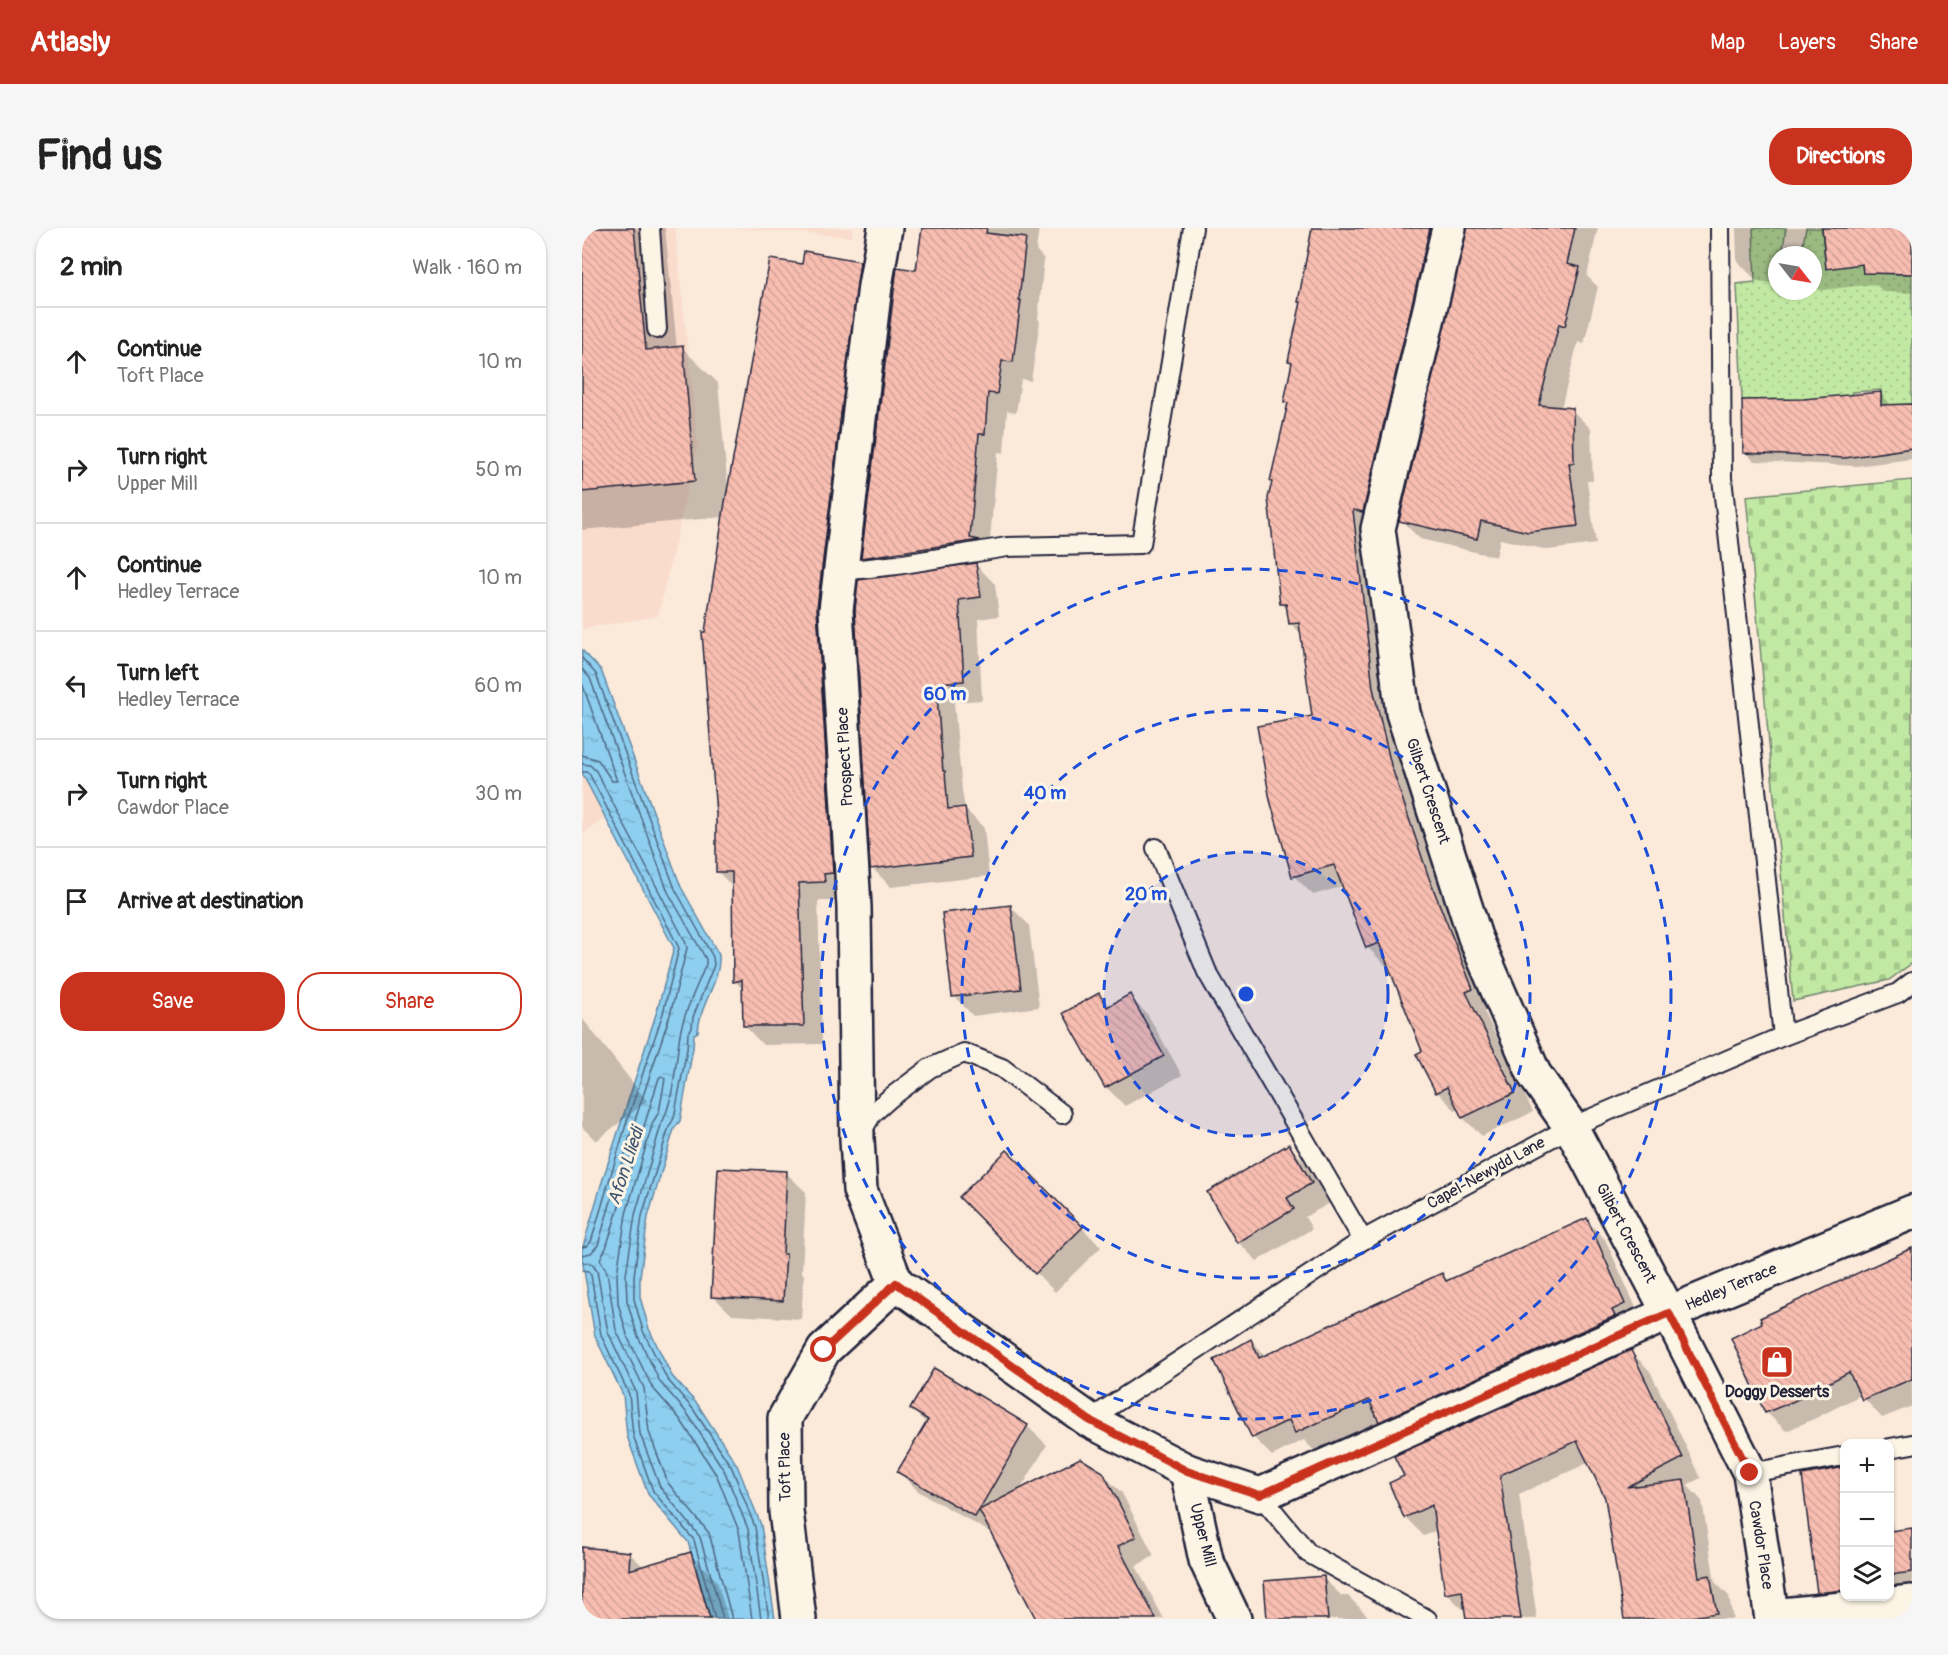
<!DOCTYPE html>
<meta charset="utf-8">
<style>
body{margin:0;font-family:Pangolin,sans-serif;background:#f6f6f6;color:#222}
.controls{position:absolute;right:18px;bottom:18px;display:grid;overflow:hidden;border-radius:12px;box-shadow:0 2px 4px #0004}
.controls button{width:54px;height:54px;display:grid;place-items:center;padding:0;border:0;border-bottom:2px solid #e0e0e0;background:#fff;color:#222;font:30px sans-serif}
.compass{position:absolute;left:1186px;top:18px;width:54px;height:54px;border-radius:50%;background:#fff;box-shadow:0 2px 4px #0004;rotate:121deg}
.stop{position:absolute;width:18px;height:18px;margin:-14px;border:4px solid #c8321e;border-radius:50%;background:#fff}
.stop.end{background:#c8321e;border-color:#fff;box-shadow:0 2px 6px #0008}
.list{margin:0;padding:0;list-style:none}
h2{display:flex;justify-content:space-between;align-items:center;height:78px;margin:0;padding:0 24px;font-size:26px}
h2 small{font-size:20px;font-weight:400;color:#767676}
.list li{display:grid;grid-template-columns:39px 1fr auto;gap:18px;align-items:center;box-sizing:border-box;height:108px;padding:0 24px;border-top:2px solid #e0e0e0}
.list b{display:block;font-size:22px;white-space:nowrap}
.list p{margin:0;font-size:20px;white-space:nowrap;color:#767676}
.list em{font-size:20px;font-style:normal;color:#767676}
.actions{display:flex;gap:12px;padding:18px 24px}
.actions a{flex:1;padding:14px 0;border:2px solid #c8321e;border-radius:24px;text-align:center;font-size:21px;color:#c8321e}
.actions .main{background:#c8321e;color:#fff}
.icon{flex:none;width:33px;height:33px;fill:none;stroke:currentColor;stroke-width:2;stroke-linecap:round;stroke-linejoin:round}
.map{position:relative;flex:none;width:1330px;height:1391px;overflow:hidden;border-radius:24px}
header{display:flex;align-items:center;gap:36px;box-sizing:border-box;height:84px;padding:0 30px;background:#c8321e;color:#fff}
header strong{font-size:28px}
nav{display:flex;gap:33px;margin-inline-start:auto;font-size:21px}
.intro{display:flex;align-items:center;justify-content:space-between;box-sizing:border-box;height:144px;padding:0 36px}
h1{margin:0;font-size:42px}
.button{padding:15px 27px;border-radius:24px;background:#c8321e;color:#fff;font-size:21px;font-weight:700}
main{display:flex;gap:36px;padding:0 36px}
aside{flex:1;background:#fff;border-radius:24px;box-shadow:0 2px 4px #0004}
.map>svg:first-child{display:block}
.built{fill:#fadccd}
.cemetery{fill:url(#cemetery-stones);stroke:#72866f;stroke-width:1.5}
.park{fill:url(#park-dots);stroke:#72866f;stroke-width:1.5}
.water{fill:url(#water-ripples);stroke:#6389a7;stroke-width:1.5}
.shadow{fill:#0003}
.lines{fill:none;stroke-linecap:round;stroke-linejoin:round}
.shore{stroke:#4d6783;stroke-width:1.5}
.building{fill:url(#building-back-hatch);stroke:#22223b;stroke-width:1.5}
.lane-casing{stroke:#22223b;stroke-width:22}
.street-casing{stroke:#22223b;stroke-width:38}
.lane{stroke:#fcf5e5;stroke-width:18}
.street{stroke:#fcf5e5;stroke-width:33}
.route{stroke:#c8321e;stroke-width:8}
.ring{fill:none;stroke:#1d4ed8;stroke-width:3;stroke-dasharray:10 8}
.labels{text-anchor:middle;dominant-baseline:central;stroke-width:6;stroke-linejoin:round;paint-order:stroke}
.street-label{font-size:16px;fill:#22223b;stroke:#fcf5e5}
.poi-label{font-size:16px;font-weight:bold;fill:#22223b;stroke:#fcf5e5}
.water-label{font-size:18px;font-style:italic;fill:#425671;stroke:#fcf5e5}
.centre{fill:#1d4ed8;stroke:#fcf5e5;stroke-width:3}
.ring-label{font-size:18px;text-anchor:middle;font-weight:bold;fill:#1d4ed8;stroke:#fcf5e5;stroke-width:6;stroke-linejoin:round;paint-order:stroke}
</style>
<header>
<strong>Atlasly</strong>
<nav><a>Map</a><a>Layers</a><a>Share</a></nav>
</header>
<div class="intro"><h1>Find us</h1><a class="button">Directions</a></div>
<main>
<aside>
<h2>2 min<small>Walk · 160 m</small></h2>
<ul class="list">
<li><svg class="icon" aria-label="ahead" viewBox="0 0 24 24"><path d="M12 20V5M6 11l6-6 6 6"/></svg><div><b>Continue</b><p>Toft Place</p></div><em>10 m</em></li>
<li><svg class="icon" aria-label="right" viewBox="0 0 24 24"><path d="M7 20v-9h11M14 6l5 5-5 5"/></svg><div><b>Turn right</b><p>Upper Mill</p></div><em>50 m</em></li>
<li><svg class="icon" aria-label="ahead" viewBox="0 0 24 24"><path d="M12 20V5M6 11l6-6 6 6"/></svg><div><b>Continue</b><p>Hedley Terrace</p></div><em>10 m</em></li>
<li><svg class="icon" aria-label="left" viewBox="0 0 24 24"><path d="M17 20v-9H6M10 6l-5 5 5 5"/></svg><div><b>Turn left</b><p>Hedley Terrace</p></div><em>60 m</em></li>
<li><svg class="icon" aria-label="right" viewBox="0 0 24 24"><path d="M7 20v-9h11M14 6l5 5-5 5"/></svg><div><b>Turn right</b><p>Cawdor Place</p></div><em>30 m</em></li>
<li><svg class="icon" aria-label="arrive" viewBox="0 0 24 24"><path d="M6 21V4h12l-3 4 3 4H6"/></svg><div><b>Arrive at destination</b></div></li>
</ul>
<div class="actions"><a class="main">Save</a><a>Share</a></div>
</aside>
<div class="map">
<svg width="1330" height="1391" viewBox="0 0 1330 1391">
<defs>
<pattern id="cemetery-stones" width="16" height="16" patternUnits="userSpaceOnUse" patternTransform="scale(1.5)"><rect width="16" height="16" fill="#c2e9a3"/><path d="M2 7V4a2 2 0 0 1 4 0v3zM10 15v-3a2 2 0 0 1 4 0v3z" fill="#a6c88d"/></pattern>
<pattern id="park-dots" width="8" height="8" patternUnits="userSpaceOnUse" patternTransform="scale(1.5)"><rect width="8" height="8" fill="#c2e9a3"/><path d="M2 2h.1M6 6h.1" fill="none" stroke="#a6c88d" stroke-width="1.8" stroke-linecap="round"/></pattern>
<pattern id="water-ripples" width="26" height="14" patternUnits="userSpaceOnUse" patternTransform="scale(1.5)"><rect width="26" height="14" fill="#8eceef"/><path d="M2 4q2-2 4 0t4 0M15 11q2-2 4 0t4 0" fill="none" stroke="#7ab1ce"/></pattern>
<pattern id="building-back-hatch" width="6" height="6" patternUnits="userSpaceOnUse" patternTransform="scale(1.5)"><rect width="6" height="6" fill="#f7bdb0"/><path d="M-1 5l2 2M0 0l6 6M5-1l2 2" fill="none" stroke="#d3a298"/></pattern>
</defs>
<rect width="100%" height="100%" fill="#fbeada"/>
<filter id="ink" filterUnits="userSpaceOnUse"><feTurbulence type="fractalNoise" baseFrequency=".0167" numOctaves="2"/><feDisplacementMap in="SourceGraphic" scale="12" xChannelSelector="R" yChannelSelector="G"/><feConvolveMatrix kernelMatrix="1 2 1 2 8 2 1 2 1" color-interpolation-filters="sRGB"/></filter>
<g filter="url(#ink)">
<g class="built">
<polygon points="0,0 93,0 116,217 76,388 0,401"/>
<polygon points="151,0 271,0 270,9"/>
<polygon points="0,545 24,589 0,607"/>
</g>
<polygon class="cemetery" points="1330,252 1330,735 1307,752 1211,773 1164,268"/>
<polygon class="park" points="1171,0 1204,0 1200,27 1195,27 1195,63 1231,63 1231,27 1219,27 1224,0 1240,0 1244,40 1280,36 1281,45 1330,46 1330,176 1313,222 1300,225 1299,162 1270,164 1273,228 1199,173 1160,172 1155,56 1173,54"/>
<path class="water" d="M0,422L19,442L99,659L137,727C139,754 117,777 116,804L112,806L111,820L98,893L92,901L66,989L58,1049V1069L67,1101L90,1148L116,1177L155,1237L179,1297L193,1391H128L106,1314L66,1266L45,1208L41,1167L13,1108L0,1030V1022L19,957L75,783L92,720L0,545Z"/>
<g class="shadow">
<polygon points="0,0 83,0 95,120 100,120 136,155 146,262 222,37 278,34 297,53 254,400 261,673 236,673 240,816 181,817 162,797 161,762 153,753 152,660 136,644 135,586 125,405 142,289 0,302"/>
<polygon points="340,0 457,0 454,22 462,31 456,91 458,93 449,153 439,151 434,185 425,183 422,225 416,224 407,322 415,330 374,337 375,340 394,337 413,356 417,388 396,391 400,472 372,474 380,562 383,581 402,600 407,648 309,659 290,640 302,350 281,329"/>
<polygon points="731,0 1016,0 1005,48 1016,59 1002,116 996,114 979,180 990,182 1009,201 1011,253 1005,253 1014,316 966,322 918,311 914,329 838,311 819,292 887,0 880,1 789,300 909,780 902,783 951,884 900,908 881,890 877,881 874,883 855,864 842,823 807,736 804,738 785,719 762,658 731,667 712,648 732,489 720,407 708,395 707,383 700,376 691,255 707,176 704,174 711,136 707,132 720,76 718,73"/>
<polygon points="1154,0 1330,0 1330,65 1302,64 1293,56 1241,62 1231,61 1231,27 1195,27 1195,56 1175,53 1155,33"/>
<polygon points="1299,165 1308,176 1330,175 1330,231 1274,238 1172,233 1163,224 1221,173"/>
<polygon points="428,678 447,697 457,779 391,788 372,768"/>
<polygon points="517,767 529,779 547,768 566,787 600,847 543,878 524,859"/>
<polygon points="0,790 65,873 14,913 0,899"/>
<polygon points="707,918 726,937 748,975 723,989 730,1001 675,1033 656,1014"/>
<polygon points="425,924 519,1019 473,1064 379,969"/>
<polygon points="204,945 224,964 220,1044 222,1047 219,1091 150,1087 131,1068"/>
<polygon points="1004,992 1023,1011 1061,1095 817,1212 799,1194 733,1224 722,1212 690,1228 671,1209 669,1112 684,1128 860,1047 867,1054"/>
<polygon points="1330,1021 1330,1178 1300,1190 1279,1167 1232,1191 1204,1203 1184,1184 1182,1096 1235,1065"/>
<polygon points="1049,1124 1068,1143 1119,1250 1105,1257 1120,1273 1133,1354 1147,1368 1151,1391 1043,1391 1025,1270 1008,1234 937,1266 955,1391 885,1391 885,1385 865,1366 855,1302 842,1308 823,1289"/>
<polygon points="330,1181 445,1198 465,1217 438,1262 520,1246 540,1265 572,1328 554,1338 582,1391 501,1391 411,1306 336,1263 317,1244 345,1196"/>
<polygon points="1262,1241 1262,1368 1308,1368 1308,1271 1311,1304 1330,1302 1330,1366 1254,1377 1235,1357"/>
<polygon points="0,1321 47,1325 62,1339 108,1326 135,1353 146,1391 0,1391"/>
<polygon points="741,1350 760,1368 766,1368 785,1387 786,1391 687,1391"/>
</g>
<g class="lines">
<g class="shore">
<polyline points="0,430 14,446 93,661 131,729 132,737 111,789 110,800 106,805 105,821 92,890 87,899 60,988 52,1048 52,1071 61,1103 85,1151 111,1181 150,1240 173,1299 187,1391"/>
<path d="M0,441L8,450L86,664L124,731V736C115,759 102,783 98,806C93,837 93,869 79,897L53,987L44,1047L45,1073L55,1106L78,1154L105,1185L143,1244L166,1301L179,1391"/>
<polyline points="0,455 35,553 30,553 16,532 0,527"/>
<polyline points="0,536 8,537 14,543 103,713 105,720 88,787 52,895 16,1017 9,1025 0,1027"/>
<polyline points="0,544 5,544 8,547 97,720 81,785 45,893 9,1014 5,1018 0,1019"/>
<polyline points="0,1034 10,1036 15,1043 26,1104 54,1164 58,1206 78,1259 118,1309 141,1391"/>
<polyline points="0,1042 6,1043 9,1047 19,1107 47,1166 51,1207 71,1263 112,1312 133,1391"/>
<polyline points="150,1391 127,1305 86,1255 67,1204 62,1160 34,1102 25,1044 18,1031 24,1020 77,850 79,848 83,851 77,884 71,894 44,986 35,1046 36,1075 46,1110 70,1159 98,1191 135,1248 157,1303 170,1391"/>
</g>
</g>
<g class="building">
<polygon points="0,0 52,0 64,122 101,118 113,253 0,264"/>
<polygon points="340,0 405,0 404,5 444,10 437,72 439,72 431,134 420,133 415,166 406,165 403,206 397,206 388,310 398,312 279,330 315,39 334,42"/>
<polygon points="730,0 848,0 781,284 771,282 791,460 809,537 847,650 891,761 884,764 933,865 880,890 865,859 854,865 834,826 840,823 797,715 784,720 752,637 710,649 688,572 675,498 730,488 717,395 707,396 704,376 698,376 686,270 690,254 688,253 706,175 702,174 710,134 706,133 719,74 716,74"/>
<polygon points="885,0 993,0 985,36 998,39 983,98 977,96 957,177 991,180 992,235 987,235 996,298 946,304 899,293 895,311 817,293"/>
<polygon points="1240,0 1330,0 1330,46 1281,45 1280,36 1244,41"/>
<polygon points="222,23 278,33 235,380 251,645 242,646 243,654 217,655 222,798 161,798 160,752 151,754 150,644 134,644 134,586 120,404 123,404 143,274 188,31 220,36"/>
<polygon points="1299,164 1299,177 1330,176 1330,220 1263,230 1161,225 1160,172 1221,171"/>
<polygon points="394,335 399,369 377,372 382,453 354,455 361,543 363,543 366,581 383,579 389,629 288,641 273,383 276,352"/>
<polygon points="429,677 439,761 370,769 360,685"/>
<polygon points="517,765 525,779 548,766 582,828 523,860 481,785"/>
<polygon points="707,916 730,955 705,970 712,981 655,1015 625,964"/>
<polygon points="425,922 501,999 453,1046 377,969"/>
<polygon points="136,940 205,943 201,1026 204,1026 201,1073 129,1069"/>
<polygon points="1005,990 1043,1076 1030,1082 1033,1088 797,1194 787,1172 713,1205 707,1192 670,1210 632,1132 669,1111 677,1130 860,1045 864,1053"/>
<polygon points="1330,1020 1330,1151 1280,1172 1267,1144 1212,1173 1183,1185 1149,1110 1180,1095 1178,1090"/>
<polygon points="1049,1122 1101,1230 1045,1259 1102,1252 1117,1349 1128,1347 1135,1385 1096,1391 1042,1391 1023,1270 995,1213 918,1247 939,1391 884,1391 880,1363 863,1366 850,1277 822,1290 807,1255 822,1248 812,1228"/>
<polygon points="352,1140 446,1197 393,1289 315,1244 346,1192 328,1181"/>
<polygon points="498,1230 521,1244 554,1309 536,1318 574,1391 454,1391 397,1282"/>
<polygon points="1263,1239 1263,1362 1235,1365 1220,1247"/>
<polygon points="1330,1300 1330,1344 1308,1347 1308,1303"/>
<polygon points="0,1319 48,1324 47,1342 109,1324 128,1391 0,1391"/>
<polygon points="742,1348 746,1391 685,1391 682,1353"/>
</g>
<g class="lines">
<g class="lane-casing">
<g id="lane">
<polyline points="68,0 75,101"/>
<polyline points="1138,0 1140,250 1201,808"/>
<polyline points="259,343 315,337 425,319 559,316 611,0"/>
<polyline points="574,620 625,744 781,1012"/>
<polyline points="278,906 290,886 308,870 348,840 382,825 420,840 480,886"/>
<polyline points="507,1192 781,1012 989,899 1201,808 1316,765 1330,754"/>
<polyline points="1308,1220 1330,1216"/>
<polyline points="1168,1245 1262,1228"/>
<polyline points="678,1267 726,1325 845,1391"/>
</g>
</g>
<g class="street-casing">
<g id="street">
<polyline points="303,0 293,58 254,382 272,679 275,911 278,962 314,1055"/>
<polyline points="867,0 796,301 821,485 893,709 952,846 989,899 1087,1085 1168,1245 1190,1391"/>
<polyline points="314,1055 507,1192 605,1243 624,1332 652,1391"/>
<polyline points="605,1243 678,1267 1087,1085 1330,984"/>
<polyline points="1190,1388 1330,1374"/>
<polyline points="217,1391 204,1283 203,1190 242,1122 314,1055"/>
</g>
</g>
<use href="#lane" class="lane"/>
<use href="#street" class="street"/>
</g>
</g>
<g class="lines" filter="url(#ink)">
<polyline class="route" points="242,1122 314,1055 507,1192 605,1243 678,1267 1087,1085 1168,1245"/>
</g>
<circle cx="664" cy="766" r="142" fill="#1d4ed8" fill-opacity=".12"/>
<g class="ring">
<circle cx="664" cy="766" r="142"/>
<circle cx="664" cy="766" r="284"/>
<circle cx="664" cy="766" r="425"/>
</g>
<defs>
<g id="shop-square" transform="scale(1.725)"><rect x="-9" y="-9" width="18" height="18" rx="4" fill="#c8321e" stroke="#fcf5e5"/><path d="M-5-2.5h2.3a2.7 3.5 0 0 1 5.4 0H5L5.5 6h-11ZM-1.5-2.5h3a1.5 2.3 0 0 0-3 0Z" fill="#fff"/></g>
</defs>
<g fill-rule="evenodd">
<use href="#shop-square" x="1195" y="1134"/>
</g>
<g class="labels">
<g class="street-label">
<text transform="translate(263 529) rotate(-93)">Prospect Place</text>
<text transform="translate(846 563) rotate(72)">Gilbert Crescent</text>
<text transform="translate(904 945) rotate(-29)">Capel-Newydd Lane</text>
<text transform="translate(1044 1005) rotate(62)">Gilbert Crescent</text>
<text transform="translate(1149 1059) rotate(-23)">Hedley Terrace</text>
<text transform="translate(203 1239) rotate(-91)">Toft Place</text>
<text transform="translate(621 1307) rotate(76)">Upper Mill</text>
<text transform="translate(1179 1317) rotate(81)">Cawdor Place</text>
</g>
<g class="poi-label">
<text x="1195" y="1164">Doggy Desserts</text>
</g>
<g class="water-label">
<text transform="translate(44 938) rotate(-72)">Afon Lliedi</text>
</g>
</g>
<circle cx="664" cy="766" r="9" class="centre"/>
<g class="ring-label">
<text x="363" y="472">60 m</text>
<text x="463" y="571">40 m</text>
<text x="564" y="672">20 m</text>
</g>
</svg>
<div class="controls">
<button>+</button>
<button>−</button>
<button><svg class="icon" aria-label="layers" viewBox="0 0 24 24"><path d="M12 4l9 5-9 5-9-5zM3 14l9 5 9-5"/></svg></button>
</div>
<svg class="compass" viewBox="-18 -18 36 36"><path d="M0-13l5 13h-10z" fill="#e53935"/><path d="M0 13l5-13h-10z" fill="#767676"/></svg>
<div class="stop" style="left:242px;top:1122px"></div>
<div class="stop end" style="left:1168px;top:1245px"></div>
</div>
</main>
